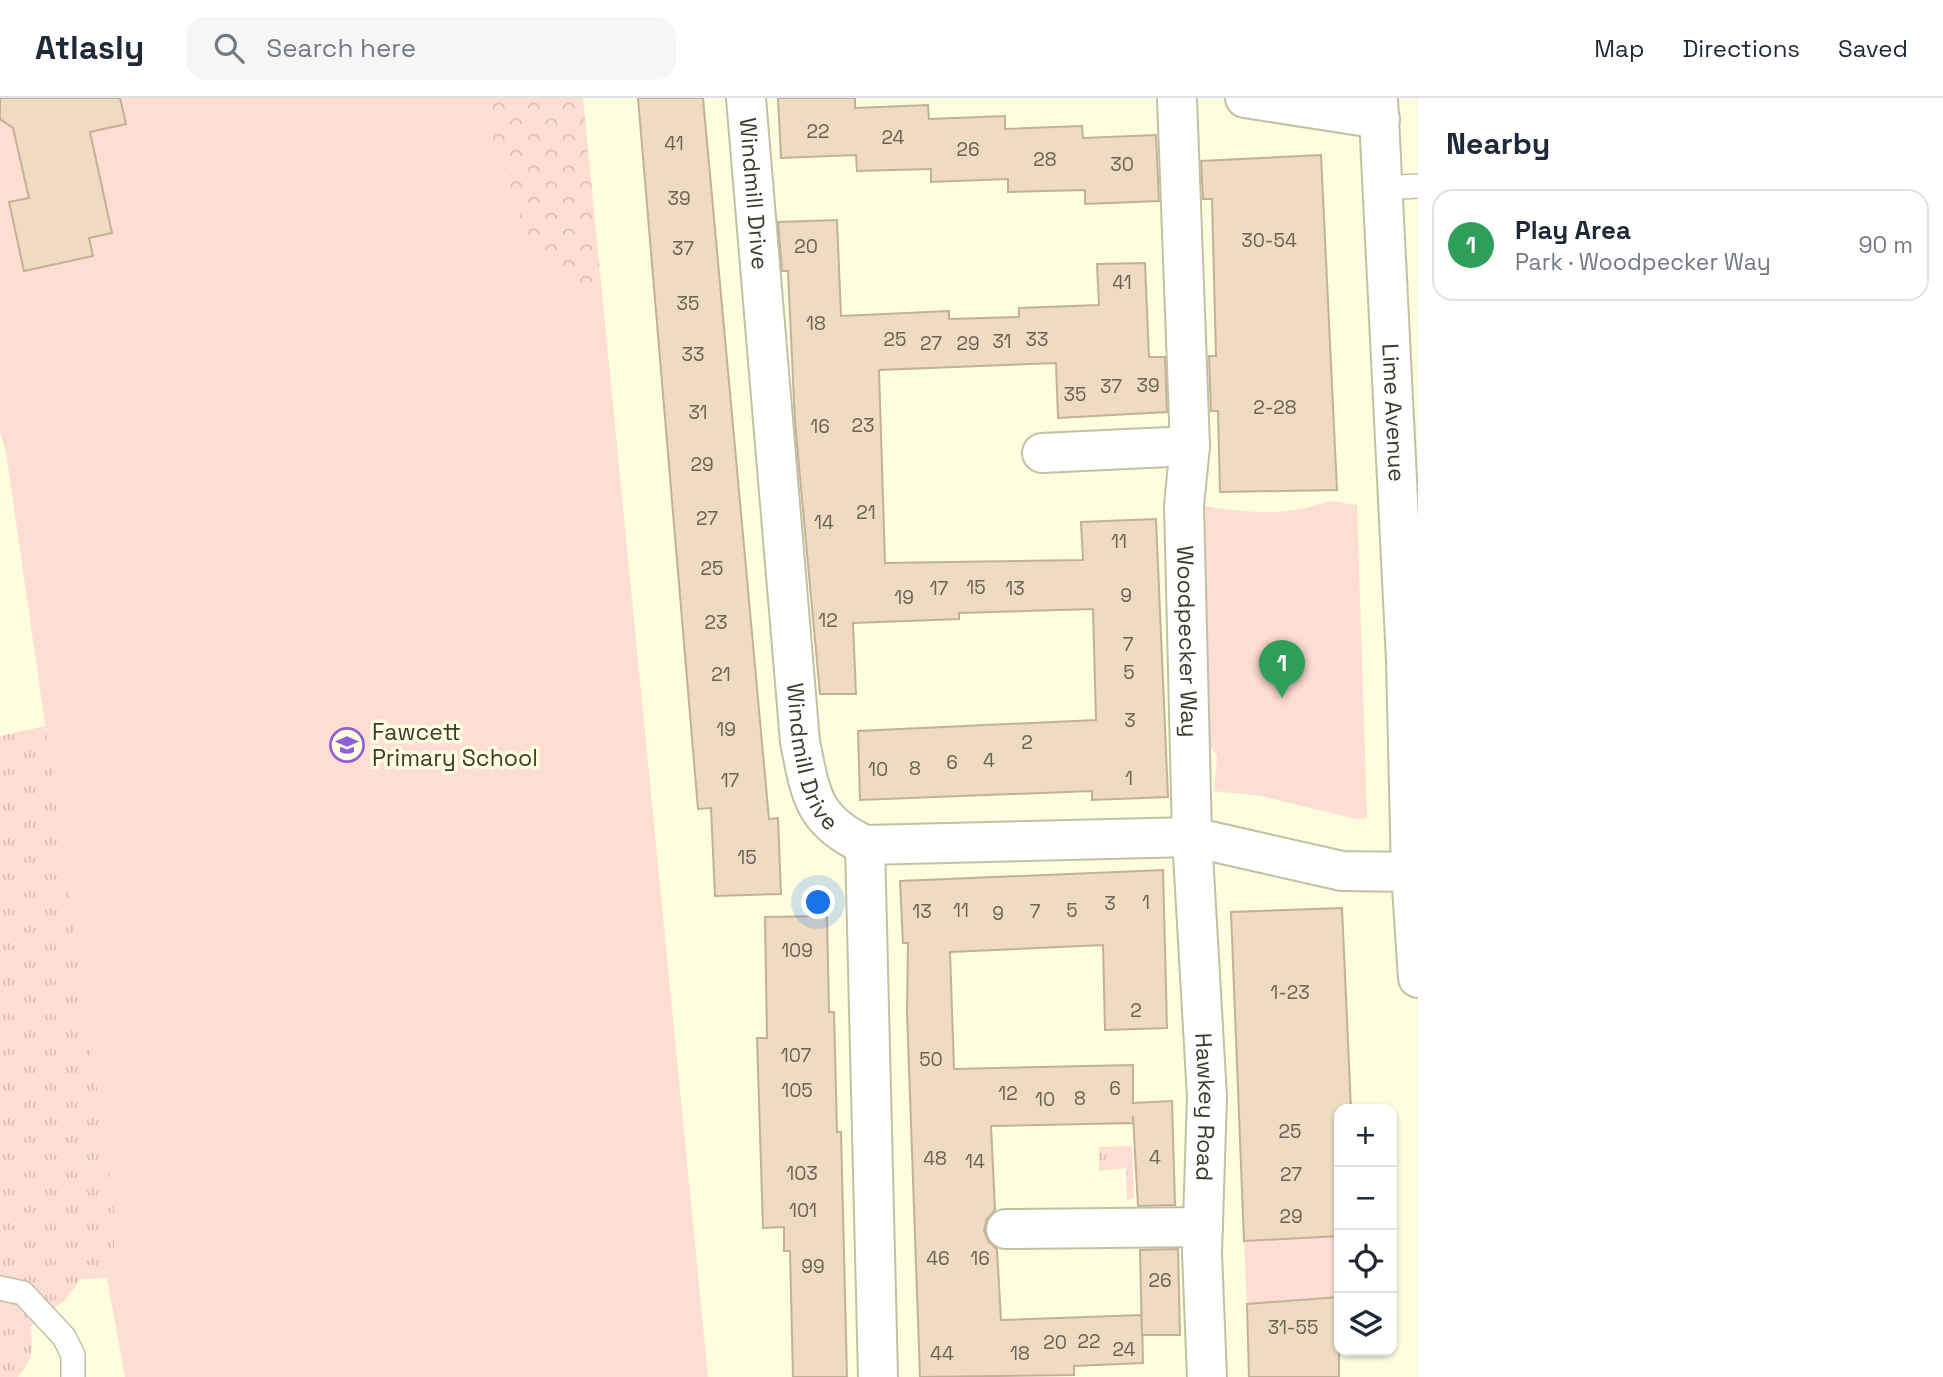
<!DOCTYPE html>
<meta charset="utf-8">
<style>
body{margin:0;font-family:"Space Grotesk",sans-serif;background:#f6f6f7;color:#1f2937}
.controls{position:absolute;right:21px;bottom:21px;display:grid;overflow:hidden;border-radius:14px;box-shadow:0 2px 5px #0004}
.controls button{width:63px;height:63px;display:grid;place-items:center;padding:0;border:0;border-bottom:2px solid #e0e1e3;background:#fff;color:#1f2937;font:35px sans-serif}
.you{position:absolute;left:819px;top:805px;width:24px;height:24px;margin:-18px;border:5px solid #fff;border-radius:50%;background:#1a73e8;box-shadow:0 0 0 10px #1a73e833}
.badge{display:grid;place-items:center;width:46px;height:46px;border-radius:50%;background:#8d60da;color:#fff;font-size:23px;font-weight:700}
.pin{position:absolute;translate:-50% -58px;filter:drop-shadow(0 2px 4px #0008)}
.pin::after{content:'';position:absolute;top:37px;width:24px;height:21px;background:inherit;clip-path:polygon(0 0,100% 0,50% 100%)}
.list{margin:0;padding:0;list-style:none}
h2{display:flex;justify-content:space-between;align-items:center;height:91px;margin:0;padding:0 28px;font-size:30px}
h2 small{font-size:23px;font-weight:400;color:#747a83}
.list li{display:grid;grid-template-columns:46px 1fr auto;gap:21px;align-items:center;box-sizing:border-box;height:112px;margin:0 14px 14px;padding:0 14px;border:2px solid #e0e1e3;border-radius:21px}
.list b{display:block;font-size:26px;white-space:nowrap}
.list p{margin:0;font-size:23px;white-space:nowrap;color:#747a83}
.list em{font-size:23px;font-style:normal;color:#747a83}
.icon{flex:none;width:38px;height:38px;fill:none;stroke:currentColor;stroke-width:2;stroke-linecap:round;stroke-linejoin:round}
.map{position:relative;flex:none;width:1418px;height:1279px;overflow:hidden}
header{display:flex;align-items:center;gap:42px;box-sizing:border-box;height:98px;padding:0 35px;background:#fff;border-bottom:2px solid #e0e1e3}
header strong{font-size:33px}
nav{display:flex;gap:38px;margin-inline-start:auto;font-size:24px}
.search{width:490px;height:63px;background:#f6f6f7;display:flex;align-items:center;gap:18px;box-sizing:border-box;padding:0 24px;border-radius:21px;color:#747a83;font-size:26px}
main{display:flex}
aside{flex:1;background:#fff}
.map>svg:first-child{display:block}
.grass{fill:url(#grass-tufts)}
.forest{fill:url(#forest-crowns)}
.park{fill:#feddd2}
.building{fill:#eedbc2;stroke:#c3b098;stroke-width:2}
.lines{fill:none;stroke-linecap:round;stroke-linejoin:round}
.service-casing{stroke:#c1c1a4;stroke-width:26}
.minor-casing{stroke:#c1c1a4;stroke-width:42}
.service{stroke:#fff;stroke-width:23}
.minor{stroke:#fff;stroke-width:38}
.labels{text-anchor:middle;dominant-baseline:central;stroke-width:7;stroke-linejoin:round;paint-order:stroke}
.number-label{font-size:19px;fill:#686354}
.street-label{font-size:23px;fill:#3b3b2f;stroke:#fdfddf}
.poi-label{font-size:23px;fill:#3b3b2f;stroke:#fdfddf;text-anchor:start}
</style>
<header>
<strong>Atlasly</strong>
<div class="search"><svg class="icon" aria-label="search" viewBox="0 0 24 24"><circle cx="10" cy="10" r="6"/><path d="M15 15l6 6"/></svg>Search here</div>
<nav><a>Map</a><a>Directions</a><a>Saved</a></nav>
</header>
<main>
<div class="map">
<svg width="1418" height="1279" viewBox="0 0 1418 1279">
<defs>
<pattern id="grass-tufts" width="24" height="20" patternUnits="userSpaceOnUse" patternTransform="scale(1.75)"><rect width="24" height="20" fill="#feddd2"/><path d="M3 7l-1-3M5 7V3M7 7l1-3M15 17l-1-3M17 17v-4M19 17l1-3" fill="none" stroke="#dbbfb5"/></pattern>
<pattern id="forest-crowns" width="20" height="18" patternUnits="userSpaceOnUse" patternTransform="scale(1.75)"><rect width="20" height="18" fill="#feddd2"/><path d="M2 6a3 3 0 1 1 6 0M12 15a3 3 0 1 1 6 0" fill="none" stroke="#dbbfb5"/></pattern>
</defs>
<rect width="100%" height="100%" fill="#fdfddf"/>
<g class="grass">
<path d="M46,628L116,1121L114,1153L107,1180L81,1181L64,1203L30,1229C33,1250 34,1263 17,1279H0V638Z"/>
<polygon points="1132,1048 1134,1100 1127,1102 1126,1070 1099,1073 1099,1049"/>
</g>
<polygon class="forest" points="471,0 583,0 602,195 567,189 527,139 483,13"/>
<g class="park">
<polygon points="0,0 471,0 483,13 527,139 567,189 602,195 708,1279 125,1279 107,1180 114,1153 116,1121 6,354 0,335"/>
<path d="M1329,403L1357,407L1367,720L1356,721L1261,698L1214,693L1217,658L1203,638L1197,414L1204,408C1246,415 1288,419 1329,403Z"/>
<polygon points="1339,1138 1339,1199 1247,1206 1244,1143"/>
</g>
<g class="building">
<polygon points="0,0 120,0 126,26 90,34 112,135 89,140 93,158 24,173 9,104 29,100 13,30 0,21"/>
<polygon points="638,0 703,0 769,721 778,720 781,796 715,798 711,710 698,711"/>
<polygon points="778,0 855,0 855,10 928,7 929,21 1005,18 1005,31 1082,28 1083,40 1156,37 1159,103 1085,106 1085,92 1008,94 1008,81 931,84 931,71 857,73 856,57 781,60"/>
<polygon points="1321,57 1337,392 1220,394 1218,313 1211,313 1209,258 1216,258 1212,101 1203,101 1201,63"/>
<polygon points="837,122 841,218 949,213 949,221 1019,219 1019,210 1099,207 1097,166 1145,165 1149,259 1165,259 1167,314 1058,320 1056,265 879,272 885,465 1083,462 1081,424 1156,421 1168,699 1092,702 1092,693 860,702 858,633 1096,622 1093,511 959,515 959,521 853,525 856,596 820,596 795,325 788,173 782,173 778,124"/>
<polygon points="1163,772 1167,930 1105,932 1103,847 950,854 954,971 1133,967 1133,1005 1172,1003 1175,1107 1138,1108 1133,1018 1133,1025 991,1028 995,1112 987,1121 984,1132 988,1143 997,1151 1001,1222 1142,1217 1143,1265 1074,1268 1074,1277 920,1279 907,914 908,845 903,845 900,783"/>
<polygon points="1342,810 1351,1011 1339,1011 1339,1138 1244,1143 1231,814"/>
<polygon points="827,818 829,914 834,914 837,1034 841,1034 847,1279 793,1279 790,1153 784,1153 784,1129 763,1130 757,940 767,940 765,819"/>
<polygon points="1178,1151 1180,1237 1142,1237 1140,1152"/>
<polygon points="1339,1199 1339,1279 1249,1279 1247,1206"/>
</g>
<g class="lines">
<g class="service-casing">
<g id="service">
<polyline points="1382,90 1418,88"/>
<polyline points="0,1190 23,1195 64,1239 73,1257 73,1279"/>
</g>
</g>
<g class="minor-casing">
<g id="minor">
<path id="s1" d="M746,0L800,644C811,698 813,723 865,747L1192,739L1342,773L1411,774"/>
<path id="s2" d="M1177,0L1190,348L1184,407L1192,739L1207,999L1202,1155L1207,1279"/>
<polyline points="1245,0 1380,21"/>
<path id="s3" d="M1378,0L1406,562L1411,774L1418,880"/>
<polyline points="1042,355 1190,348"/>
<polyline points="865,747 878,1279"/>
<polyline points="1006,1131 1203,1129"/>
</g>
</g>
<use href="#service" class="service"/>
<use href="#minor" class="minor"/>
</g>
<defs>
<g id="school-ring" transform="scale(1.75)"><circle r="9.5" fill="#fdfddf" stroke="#8d60da" stroke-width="1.5"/><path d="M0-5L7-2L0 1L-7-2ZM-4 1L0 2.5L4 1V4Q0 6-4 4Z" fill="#8d60da"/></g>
</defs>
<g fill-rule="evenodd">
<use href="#school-ring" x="347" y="647"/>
</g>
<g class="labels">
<g class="number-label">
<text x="818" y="33">22</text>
<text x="893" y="39">24</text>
<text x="674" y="45">41</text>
<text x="968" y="51">26</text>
<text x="1045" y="61">28</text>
<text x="1122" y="66">30</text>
<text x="679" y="100">39</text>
<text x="1269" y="142">30-54</text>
<text x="806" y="148">20</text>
<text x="683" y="150">37</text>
<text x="1122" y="184">41</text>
<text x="688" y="205">35</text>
<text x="816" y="225">18</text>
<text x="895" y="241">25</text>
<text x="1037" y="241">33</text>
<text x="1002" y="243">31</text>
<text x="931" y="245">27</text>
<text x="968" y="245">29</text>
<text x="693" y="256">33</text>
<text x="1148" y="287">39</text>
<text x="1111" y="288">37</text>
<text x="1075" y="296">35</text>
<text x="1275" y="309">2-28</text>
<text x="698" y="314">31</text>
<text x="863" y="327">23</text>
<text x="820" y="328">16</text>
<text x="702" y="366">29</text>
<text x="866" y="414">21</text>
<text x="707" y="420">27</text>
<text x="824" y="424">14</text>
<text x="1119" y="443">11</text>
<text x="712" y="470">25</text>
<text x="976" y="489">15</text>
<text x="939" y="490">17</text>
<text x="1015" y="490">13</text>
<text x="1126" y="497">9</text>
<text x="904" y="499">19</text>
<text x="828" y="522">12</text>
<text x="716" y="524">23</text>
<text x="1128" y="546">7</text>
<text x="1129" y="574">5</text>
<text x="721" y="576">21</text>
<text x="1130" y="622">3</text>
<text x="726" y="631">19</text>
<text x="1027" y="644">2</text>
<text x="989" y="662">4</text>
<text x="952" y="664">6</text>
<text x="915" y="670">8</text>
<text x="878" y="671">10</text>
<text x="1129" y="680">1</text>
<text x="730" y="682">17</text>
<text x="747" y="759">15</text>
<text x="1146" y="804">1</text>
<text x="1110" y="805">3</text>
<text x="961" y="812">11</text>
<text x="1072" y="812">5</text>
<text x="922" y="813">13</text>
<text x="1035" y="813">7</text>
<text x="998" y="815">9</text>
<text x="797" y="852">109</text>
<text x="1290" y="894">1-23</text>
<text x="1136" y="912">2</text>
<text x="796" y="957">107</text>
<text x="931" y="961">50</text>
<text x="1115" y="990">6</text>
<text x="797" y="992">105</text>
<text x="1008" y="995">12</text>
<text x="1080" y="1000">8</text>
<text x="1045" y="1001">10</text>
<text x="1290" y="1033">25</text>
<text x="1155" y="1059">4</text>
<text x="935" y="1060">48</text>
<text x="975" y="1063">14</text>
<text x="802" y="1075">103</text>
<text x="1291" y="1076">27</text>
<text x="803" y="1112">101</text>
<text x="1291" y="1118">29</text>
<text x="938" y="1160">46</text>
<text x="980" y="1160">16</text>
<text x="813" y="1168">99</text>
<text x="1160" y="1182">26</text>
<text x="1293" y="1229">31-55</text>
<text x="1089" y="1243">22</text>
<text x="1055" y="1244">20</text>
<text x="1124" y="1251">24</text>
<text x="942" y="1255">44</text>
<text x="1020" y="1255">18</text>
</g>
<g class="street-label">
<text stroke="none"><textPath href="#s1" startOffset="96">Windmill Drive</textPath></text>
<text stroke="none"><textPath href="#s3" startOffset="315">Lime Avenue</textPath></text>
<text stroke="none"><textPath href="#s2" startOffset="544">Woodpecker Way</textPath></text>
<text stroke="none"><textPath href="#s1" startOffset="663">Windmill Drive</textPath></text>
<text stroke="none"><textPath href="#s2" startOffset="1010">Hawkey Road</textPath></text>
</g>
<g class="poi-label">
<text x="372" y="634">Fawcett<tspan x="372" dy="26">Primary School</tspan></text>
</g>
</g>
</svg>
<div class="controls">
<button>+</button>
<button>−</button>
<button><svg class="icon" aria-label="locate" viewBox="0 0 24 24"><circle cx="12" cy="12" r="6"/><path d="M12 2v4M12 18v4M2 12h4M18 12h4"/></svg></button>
<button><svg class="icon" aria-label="layers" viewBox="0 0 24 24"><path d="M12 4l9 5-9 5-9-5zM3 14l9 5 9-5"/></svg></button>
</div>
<div class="you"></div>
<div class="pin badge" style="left:1282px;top:600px;background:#2e9e5b">1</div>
</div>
<aside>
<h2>Nearby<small></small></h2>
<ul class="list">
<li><span class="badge" style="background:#2e9e5b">1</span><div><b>Play Area</b><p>Park · Woodpecker Way</p></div><em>90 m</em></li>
</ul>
</aside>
</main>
